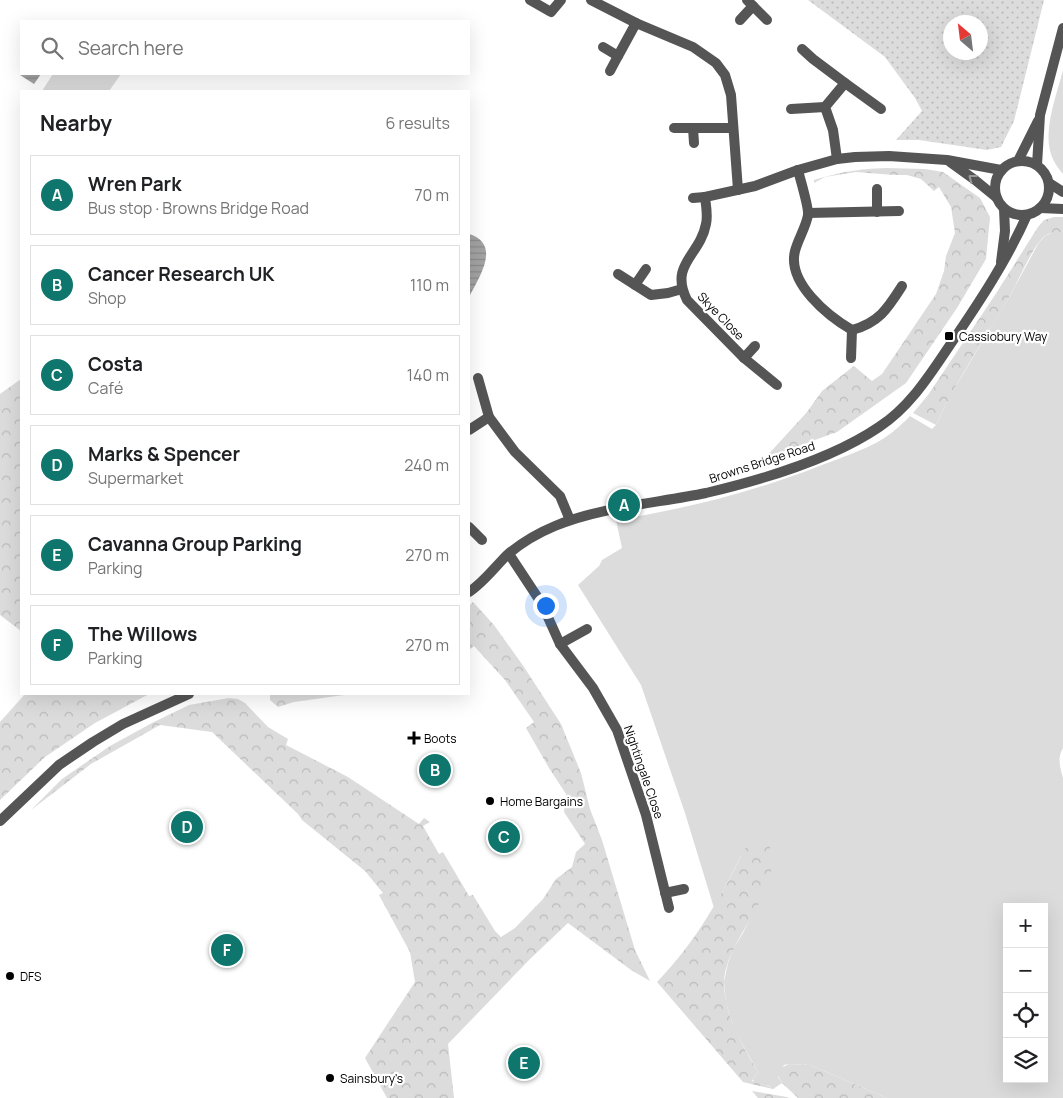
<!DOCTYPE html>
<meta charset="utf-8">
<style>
body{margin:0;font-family:Manrope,sans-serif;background:#f6f6f6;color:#202124}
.controls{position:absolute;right:15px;bottom:15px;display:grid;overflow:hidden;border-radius:0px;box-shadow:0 5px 20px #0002}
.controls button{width:45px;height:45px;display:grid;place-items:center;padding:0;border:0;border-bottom:1px solid #e0e0e0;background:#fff;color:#202124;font:25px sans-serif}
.compass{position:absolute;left:943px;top:15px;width:45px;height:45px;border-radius:50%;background:#fff;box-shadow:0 5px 20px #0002;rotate:332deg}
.you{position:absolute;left:545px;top:605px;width:18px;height:18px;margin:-12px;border:4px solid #fff;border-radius:50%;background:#1a73e8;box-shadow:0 0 0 8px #1a73e833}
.badge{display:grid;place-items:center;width:32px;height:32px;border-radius:50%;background:#0f766e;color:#fff;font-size:16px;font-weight:700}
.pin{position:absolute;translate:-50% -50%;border:2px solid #fff;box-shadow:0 1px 5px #0006}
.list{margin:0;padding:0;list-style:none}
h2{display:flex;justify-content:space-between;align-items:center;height:65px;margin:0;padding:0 20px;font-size:21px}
h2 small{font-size:16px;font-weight:400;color:#757577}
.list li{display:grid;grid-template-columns:32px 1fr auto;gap:15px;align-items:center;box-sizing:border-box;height:80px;margin:0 10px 10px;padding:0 10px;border:1px solid #e0e0e0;border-radius:0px}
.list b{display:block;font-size:19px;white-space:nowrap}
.list p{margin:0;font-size:16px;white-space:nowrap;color:#757577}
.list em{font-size:16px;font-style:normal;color:#757577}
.icon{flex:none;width:28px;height:28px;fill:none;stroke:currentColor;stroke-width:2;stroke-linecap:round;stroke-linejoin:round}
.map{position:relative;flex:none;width:1063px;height:1098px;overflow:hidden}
.search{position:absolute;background:#fff;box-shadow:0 5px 20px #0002;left:20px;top:20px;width:450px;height:55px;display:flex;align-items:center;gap:12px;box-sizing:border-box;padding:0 18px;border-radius:0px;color:#757577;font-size:19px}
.panel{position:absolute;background:#fff;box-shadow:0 5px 20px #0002;left:20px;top:90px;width:450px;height:605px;border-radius:0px}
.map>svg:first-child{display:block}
.grass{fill:#dcdcdc;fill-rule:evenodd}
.forest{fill:url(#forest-crowns)}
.park{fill:url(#park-dots);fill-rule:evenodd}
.water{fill:url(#water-rules)}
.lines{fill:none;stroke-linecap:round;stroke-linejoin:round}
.minor{stroke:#555;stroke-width:10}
.tertiary{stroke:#555;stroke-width:10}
.oneway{stroke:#999}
.poi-dot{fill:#000;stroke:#fff;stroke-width:2}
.labels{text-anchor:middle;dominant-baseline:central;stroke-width:4.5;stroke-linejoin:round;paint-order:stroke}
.street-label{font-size:12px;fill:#000;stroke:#fff}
.poi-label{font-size:12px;fill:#000;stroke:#fff;text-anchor:start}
</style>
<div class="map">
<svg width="1063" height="1098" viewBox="0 0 1063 1098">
<defs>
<pattern id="forest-crowns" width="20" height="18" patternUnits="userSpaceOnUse" patternTransform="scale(1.25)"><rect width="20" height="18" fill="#dcdcdc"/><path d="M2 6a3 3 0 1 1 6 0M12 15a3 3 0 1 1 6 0" fill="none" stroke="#bbb"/></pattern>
<pattern id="park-dots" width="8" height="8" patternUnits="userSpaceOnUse" patternTransform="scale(1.25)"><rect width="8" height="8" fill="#dcdcdc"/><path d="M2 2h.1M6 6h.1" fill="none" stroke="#bbb" stroke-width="1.8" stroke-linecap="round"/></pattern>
<pattern id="water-rules" width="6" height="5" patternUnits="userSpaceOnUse" patternTransform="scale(1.25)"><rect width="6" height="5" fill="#a3a3a3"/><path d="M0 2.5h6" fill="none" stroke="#8b8b8b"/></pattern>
</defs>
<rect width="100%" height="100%" fill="#fff"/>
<g class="grass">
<path d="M1063,70V174C1058,168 1053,161 1051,154C1043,129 1057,94 1063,70Z"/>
<polygon points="53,74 121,74 109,91 42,91"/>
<path d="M1054,232H1063V748C1057,758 1060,767 1063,778V1098H887L810,1065L789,1064L784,1065L778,1077L782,1083L773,1089L770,1086L754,1083L753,1079L758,1072L735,1031L726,1003L724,982L728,963L733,949L743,933L770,877L769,838L741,856L714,908L685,813L641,685L578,585L599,566L602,560L622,548L616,520C685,509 752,492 817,467C837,459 871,448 887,436C895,431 903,423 910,416L932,429L936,425L950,396L1011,294L1038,244L1045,236ZM1007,907H1044V1079H1007Z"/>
</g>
<g class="forest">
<path d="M886,168L925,169L943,172L980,198L990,217L986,259L957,308L906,383L837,432L765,458L807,412L822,391L850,369L854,366L872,381L882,374L936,294L944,271L946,256L955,233L951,207L939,187L934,191L921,179L907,175H894L856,172L825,177L814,183V180C841,172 857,169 886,168Z"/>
<path d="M1054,217H1063V232C1057,232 1050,232 1045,236C1034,244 1019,279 1012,292C987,337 957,378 936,425L913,413L928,395L995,295L1038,227L1044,220Z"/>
<polygon points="21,379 21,631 0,615 0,394"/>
<polygon points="473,602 494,625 524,667 561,724 581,773 590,809 602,840 635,950 650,981 631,970 568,923 530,959 448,1044 454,1098 387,1098 365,1058 415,982 410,952 379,895 383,893 365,871 302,820 298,814 212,732 160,725 91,764 31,810 62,779 110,746 152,723 189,705 229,698 238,699 245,703 268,727 288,739 286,745 348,777 419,824 424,818 430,822 423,826 439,854 443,852 469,896 473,895 495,931 501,937 515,928 543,899 556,879 572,867 576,852 585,844 564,812 566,794 549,768 526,728 534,722 505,680 474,646 469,650 469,606"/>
<polygon points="25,694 149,694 95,723 45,757 0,800 0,722"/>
<polygon points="270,694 351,694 294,702 278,707 270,700"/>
<path d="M769,837C770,850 772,863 771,875C770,880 767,885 765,890C754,920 724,952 724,984C725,1016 742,1045 758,1072L753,1079L752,1081L775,1088L773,1089L743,1082L657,982C695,943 721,897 745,848Z"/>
<polygon points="789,1064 810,1065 887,1098 798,1098 782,1083 777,1074 779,1069"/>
<polygon points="752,1091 787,1097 789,1098 758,1098"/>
</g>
<path class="park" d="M808,0H1044L1014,121L1001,147L987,150L919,140H896L922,111L915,98L885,57ZM950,22H980V52H950Z"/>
<g class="water">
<polygon points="21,73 21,74 41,74 34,84 20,75"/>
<path d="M469,234C502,244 479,278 469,297Z"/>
</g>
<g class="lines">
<g class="minor">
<polyline points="530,0 551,12 561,0"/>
<polyline points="591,0 636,23 693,47 716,63 725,75 731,95 738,190"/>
<polyline points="747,0 767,20"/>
<polyline points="740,20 753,6"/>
<polyline points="603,47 618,56 636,23"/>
<polyline points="802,49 813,59 845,83 825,107 833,130 837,159"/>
<polyline points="610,71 618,56"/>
<polyline points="845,83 881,109"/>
<polyline points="791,109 825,107"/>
<polyline points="674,128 732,128"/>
<polyline points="693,128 694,143"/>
<polyline points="950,162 975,180 997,198"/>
<path d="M798,170C800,179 809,207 808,215C806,227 798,239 795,251C787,283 828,316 852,330C879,323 888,308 902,286"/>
<polyline points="877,189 877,212"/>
<polyline points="693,198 705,197"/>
<polyline points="808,213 899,211"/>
<polyline points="618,274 651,295 668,293 682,289"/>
<polyline points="635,285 646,269"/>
<polyline points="744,358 755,346"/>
<polyline points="851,358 852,330"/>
<polyline points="478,378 489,417 515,452 560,496 570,520"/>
<path d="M777,385L744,358L687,300C669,264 700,256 706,224C708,216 706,205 705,197L755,186L798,170L837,159L855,157L889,156L947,160L1001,170"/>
<polyline points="469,430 489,417"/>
<polyline points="469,527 482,540"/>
<polyline points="509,554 542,604 560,644 593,688 617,730 646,815 669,908"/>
<polyline points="560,644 587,629"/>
<polyline points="665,893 684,889"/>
</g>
<g class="tertiary">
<polyline points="1018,161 1038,121"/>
<circle cx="1022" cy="188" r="27"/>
<polyline points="1037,165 1040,115 1063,28"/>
<polyline points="1049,183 1063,192"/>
<polyline points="1040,208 1063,209"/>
<polyline points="1001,262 1005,231 1004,209"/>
<path d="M469,592C483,583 495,567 507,555C521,543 538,533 555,526C600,507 658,503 706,493C761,480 832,459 879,427C911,406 931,373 952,342C980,301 1007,260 1027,215"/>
<polyline points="0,821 59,765 93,742 123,724 189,694"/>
</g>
</g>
<defs><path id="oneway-chevron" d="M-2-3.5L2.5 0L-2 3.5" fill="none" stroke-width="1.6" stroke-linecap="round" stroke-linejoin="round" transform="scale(1.25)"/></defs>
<use class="oneway" href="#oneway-chevron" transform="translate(972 178) rotate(-143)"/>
<g class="poi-dot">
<rect x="944" y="331" width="10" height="10" rx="2.5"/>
<path d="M411.5 730.5h5v5h5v5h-5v5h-5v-5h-5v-5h5z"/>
<circle cx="490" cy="801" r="5"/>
<circle cx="10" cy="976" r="5"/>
<circle cx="330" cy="1078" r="5"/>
</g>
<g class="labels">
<g class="street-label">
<text transform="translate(721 316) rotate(46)">Skye Close</text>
<text transform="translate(762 462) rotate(-18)">Browns Bridge Road</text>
<text transform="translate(644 772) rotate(71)">Nightingale Close</text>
</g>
<g class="poi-label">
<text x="959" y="336">Cassiobury Way</text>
<text x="424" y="738">Boots</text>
<text x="500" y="801">Home Bargains</text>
<text x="20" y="976">DFS</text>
<text x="340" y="1078">Sainsbury's</text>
</g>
</g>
</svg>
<div class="controls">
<button>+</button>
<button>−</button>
<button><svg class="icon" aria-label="locate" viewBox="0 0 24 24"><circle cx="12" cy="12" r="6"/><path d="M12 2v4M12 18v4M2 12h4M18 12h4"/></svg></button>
<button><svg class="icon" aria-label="layers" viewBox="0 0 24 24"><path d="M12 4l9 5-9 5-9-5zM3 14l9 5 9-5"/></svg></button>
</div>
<svg class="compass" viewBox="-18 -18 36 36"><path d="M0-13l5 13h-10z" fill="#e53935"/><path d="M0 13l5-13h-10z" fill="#757577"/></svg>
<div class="you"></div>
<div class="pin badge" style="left:624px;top:505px">A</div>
<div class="pin badge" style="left:435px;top:770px">B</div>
<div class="pin badge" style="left:504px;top:837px">C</div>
<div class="pin badge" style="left:187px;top:827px">D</div>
<div class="pin badge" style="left:524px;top:1063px">E</div>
<div class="pin badge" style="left:227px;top:950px">F</div>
<div class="search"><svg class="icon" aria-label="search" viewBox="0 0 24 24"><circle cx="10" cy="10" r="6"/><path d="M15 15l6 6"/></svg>Search here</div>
<section class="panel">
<h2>Nearby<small>6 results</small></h2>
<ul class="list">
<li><span class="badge">A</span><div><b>Wren Park</b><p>Bus stop · Browns Bridge Road</p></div><em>70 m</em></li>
<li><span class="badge">B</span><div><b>Cancer Research UK</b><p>Shop</p></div><em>110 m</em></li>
<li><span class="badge">C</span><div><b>Costa</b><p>Café</p></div><em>140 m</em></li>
<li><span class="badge">D</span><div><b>Marks &amp; Spencer</b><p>Supermarket</p></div><em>240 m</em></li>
<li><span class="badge">E</span><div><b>Cavanna Group Parking</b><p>Parking</p></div><em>270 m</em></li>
<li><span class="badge">F</span><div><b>The Willows</b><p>Parking</p></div><em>270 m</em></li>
</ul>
</section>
</div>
